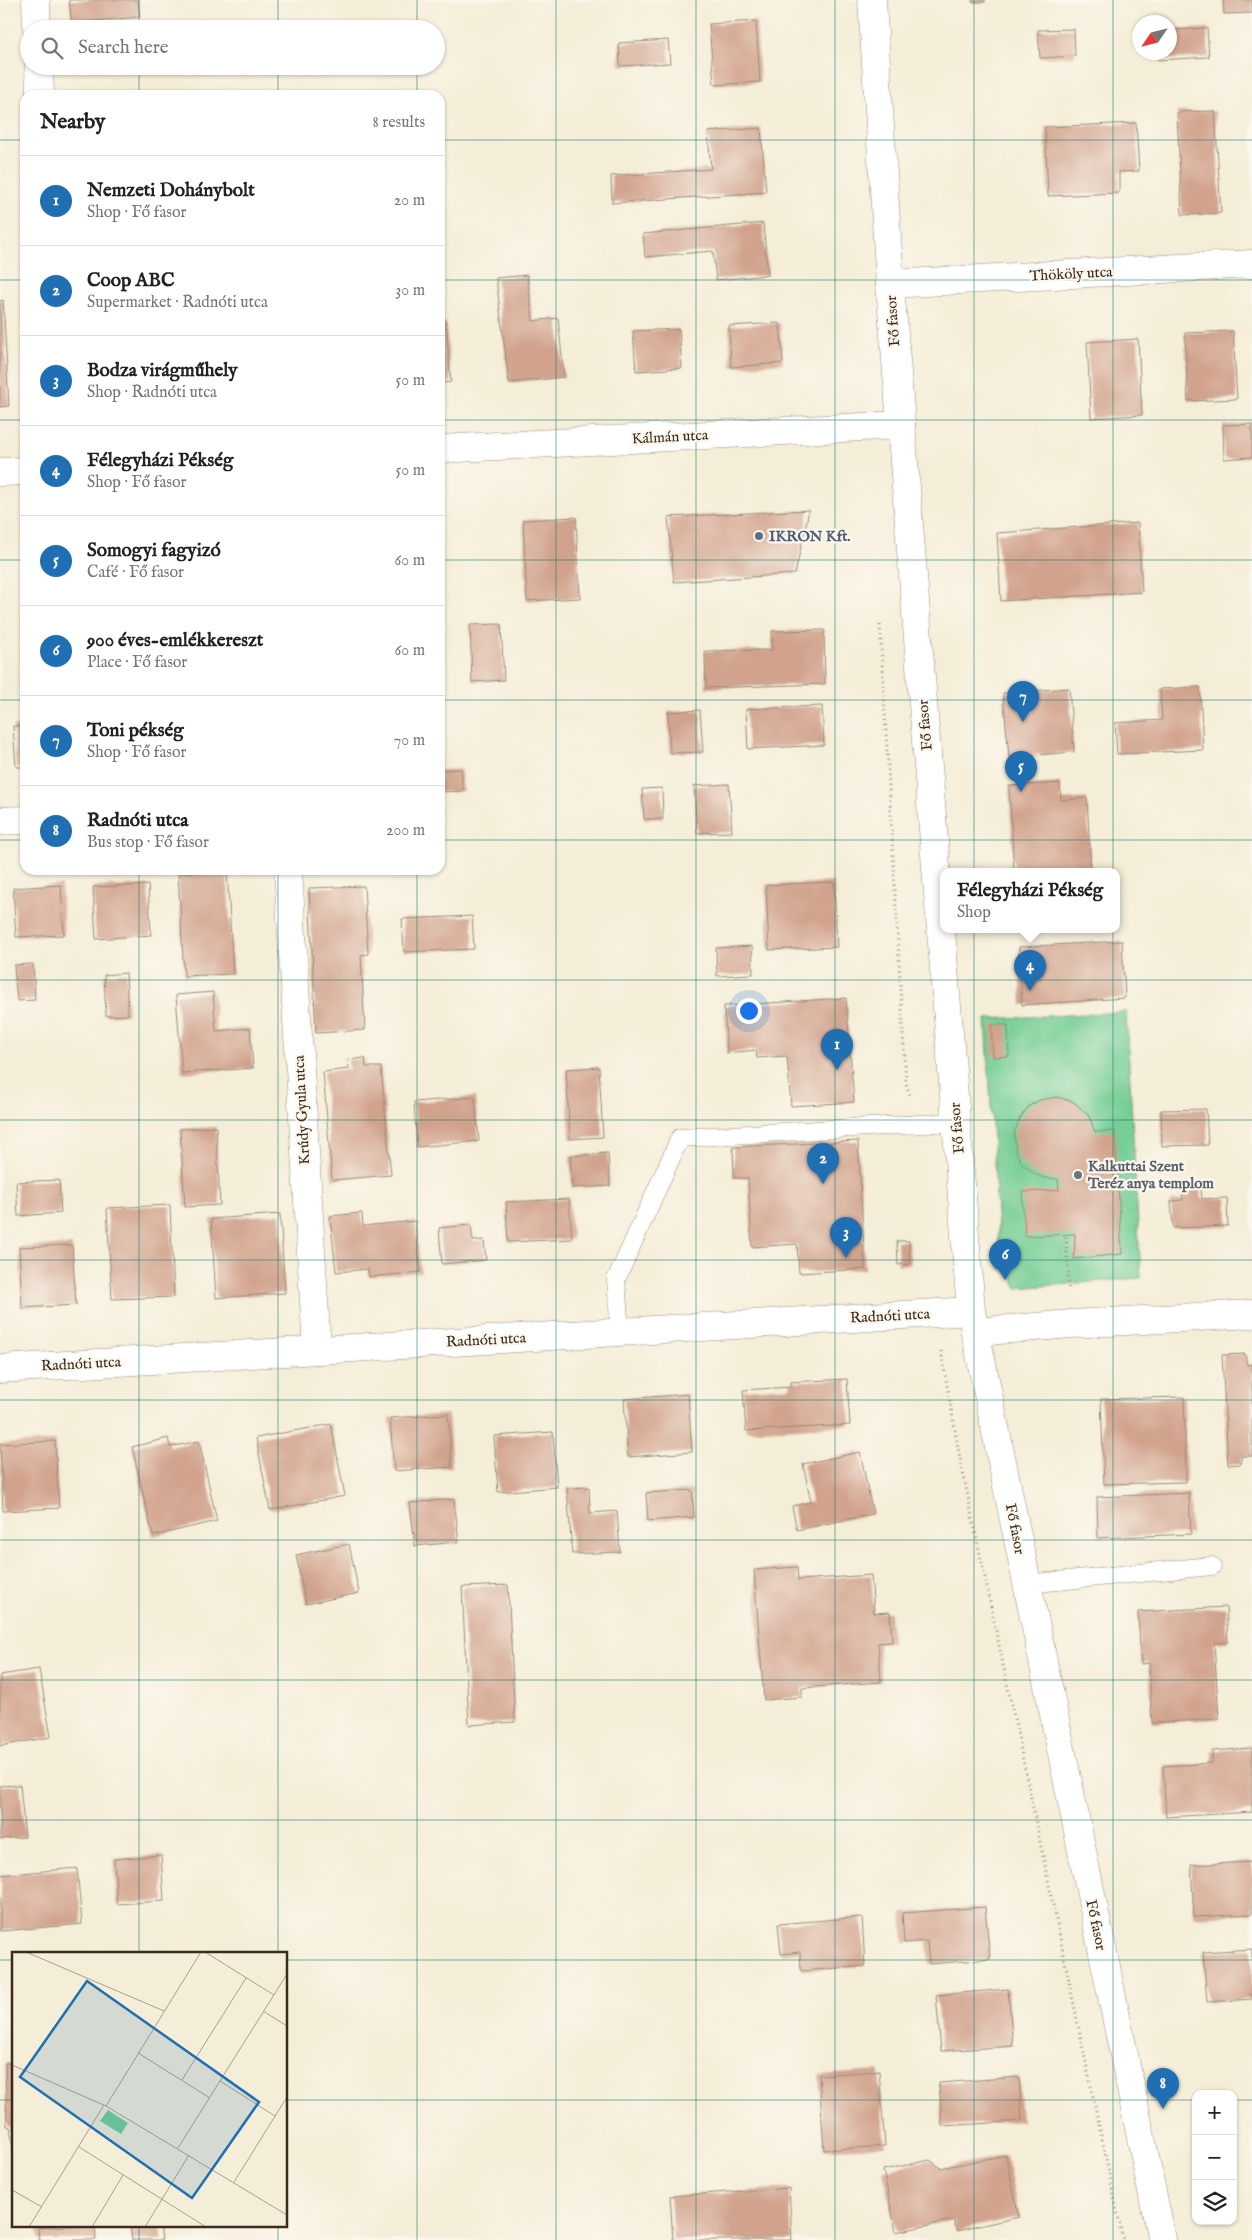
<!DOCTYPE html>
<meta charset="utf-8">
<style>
body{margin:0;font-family:"IM FELL English",serif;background:#f6f6f6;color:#222}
.controls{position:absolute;right:15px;bottom:15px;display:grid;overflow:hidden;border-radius:10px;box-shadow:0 1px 4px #0004}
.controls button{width:45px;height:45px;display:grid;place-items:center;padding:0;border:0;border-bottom:1px solid #e0e0e0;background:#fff;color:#222;font:25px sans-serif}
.compass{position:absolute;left:1132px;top:15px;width:45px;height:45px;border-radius:50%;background:#fff;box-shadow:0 1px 4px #0004;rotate:235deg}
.you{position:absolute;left:748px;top:1010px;width:18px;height:18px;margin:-12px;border:4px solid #fff;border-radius:50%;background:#1a73e8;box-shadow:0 0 0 8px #1a73e833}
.badge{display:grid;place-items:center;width:32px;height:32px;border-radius:50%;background:#1f6fb2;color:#fff;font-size:16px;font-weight:700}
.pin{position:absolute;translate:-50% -41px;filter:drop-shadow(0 1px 2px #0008)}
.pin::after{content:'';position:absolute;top:26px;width:18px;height:15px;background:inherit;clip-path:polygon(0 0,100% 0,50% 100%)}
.popup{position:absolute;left:940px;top:868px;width:180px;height:65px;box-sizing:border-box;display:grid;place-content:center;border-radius:10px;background:#fff;filter:drop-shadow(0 1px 4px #0005);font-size:16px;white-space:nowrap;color:#767676}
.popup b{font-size:19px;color:#222}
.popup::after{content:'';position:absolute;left:50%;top:100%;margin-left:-10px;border:10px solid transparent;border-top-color:#fff}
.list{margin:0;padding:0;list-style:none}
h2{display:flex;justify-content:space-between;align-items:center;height:65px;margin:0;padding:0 20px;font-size:21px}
h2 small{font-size:16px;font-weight:400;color:#767676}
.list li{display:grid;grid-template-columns:32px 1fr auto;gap:15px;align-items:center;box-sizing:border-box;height:90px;padding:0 20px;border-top:1px solid #e0e0e0}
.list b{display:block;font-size:19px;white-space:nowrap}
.list p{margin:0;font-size:16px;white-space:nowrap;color:#767676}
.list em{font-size:16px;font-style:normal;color:#767676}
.icon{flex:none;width:28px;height:28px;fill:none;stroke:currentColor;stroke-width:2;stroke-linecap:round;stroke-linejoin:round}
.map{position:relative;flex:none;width:1252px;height:2240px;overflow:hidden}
.search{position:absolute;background:#fff;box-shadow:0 1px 4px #0004;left:20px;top:20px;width:425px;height:55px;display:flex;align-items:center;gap:12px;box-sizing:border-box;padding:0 18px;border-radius:28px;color:#767676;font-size:19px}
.panel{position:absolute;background:#fff;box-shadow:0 1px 4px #0004;left:20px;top:90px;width:425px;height:785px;border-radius:15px}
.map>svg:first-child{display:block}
.green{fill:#75ce94;stroke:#587c59}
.building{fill:#d1a38d}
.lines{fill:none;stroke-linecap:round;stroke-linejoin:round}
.lane-casing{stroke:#988c7a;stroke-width:19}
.street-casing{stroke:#988c7a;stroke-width:29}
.secondary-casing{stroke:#988c7a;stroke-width:29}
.path{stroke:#988c7a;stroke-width:3;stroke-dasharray:1 4;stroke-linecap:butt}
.lane{stroke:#fff;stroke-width:18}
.street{stroke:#fff;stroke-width:28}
.secondary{stroke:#fff;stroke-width:28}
.grid{fill:none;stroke:#0f766e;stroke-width:1;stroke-opacity:0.55}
.service-dot{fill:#5c6f8a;stroke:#fbf7ec;stroke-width:2}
.worship-dot{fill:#6b7280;stroke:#fbf7ec;stroke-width:2}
.labels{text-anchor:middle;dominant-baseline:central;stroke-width:4.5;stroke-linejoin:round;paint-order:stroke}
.street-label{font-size:15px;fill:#3b2a1e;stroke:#fbf7ec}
.service-label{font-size:15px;font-weight:bold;fill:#4e5e75;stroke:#fbf7ec;text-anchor:start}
.worship-label{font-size:15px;font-weight:bold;fill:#5b616d;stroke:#fbf7ec;text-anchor:start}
.inset-road{fill:none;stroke:#aa9f8d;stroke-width:1}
.view{fill:#1f6fb2;fill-opacity:0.15;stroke:#1f6fb2;stroke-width:2.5}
.inset-edge{fill:none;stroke:#3b2a1e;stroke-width:2.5}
</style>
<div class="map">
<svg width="1252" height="2240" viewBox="0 0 1252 2240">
<rect width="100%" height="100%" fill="#fbf7ec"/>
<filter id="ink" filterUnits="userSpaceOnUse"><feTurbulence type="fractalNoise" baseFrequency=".02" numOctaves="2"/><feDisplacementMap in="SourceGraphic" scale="10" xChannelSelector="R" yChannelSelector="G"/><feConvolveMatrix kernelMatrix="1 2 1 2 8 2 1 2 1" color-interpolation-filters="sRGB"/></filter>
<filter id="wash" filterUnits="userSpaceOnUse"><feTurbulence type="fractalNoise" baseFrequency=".0096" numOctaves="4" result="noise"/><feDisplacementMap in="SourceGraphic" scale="20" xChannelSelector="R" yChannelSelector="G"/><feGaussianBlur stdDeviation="1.12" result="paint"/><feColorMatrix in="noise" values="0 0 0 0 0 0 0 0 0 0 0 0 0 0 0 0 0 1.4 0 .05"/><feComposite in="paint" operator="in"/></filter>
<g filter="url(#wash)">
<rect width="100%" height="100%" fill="#f4edd7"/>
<polygon class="green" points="1126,1012 1141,1278 1017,1288 1011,1276 1000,1268 986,1019"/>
<g id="blocks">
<g class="building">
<polygon points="69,0 138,0 140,17 72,23"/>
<rect x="972" y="0" width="13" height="2"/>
<polygon points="1223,0 1252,0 1252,13 1224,14"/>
<polygon points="756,21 760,82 714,85 709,24"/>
<polygon points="1207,28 1209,57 1158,60 1158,52 1170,52 1170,30"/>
<polygon points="1074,29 1075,56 1040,58 1038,30"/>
<polygon points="668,40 670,63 620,66 619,43"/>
<polygon points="1215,111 1221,213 1182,215 1177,112"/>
<polygon points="1136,123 1139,171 1119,172 1119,193 1048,196 1045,127"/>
<polygon points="761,128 766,192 612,203 611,176 711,169 708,132"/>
<polygon points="763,223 768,275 716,280 713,251 645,257 643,234"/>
<polygon points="527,275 533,321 558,318 564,377 509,383 496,278"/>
<polygon points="3,300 9,406 0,407 0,301"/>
<polygon points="440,322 446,322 451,382 440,383"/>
<polygon points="780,323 783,363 731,367 729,326"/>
<polygon points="679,329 682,368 636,371 633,331"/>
<polygon points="1233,331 1237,399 1188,401 1185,333"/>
<polygon points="1138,339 1142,415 1091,418 1087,342"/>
<polygon points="1252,424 1252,457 1224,459 1223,425"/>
<polygon points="809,510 795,574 674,582 668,517"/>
<polygon points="576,517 580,598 527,601 523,520"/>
<polygon points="1138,523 1142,592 1001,601 997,533"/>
<polygon points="501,624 504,680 472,682 470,625"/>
<polygon points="824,630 825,684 706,688 705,651 772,650 772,631"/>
<polygon points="1200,687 1203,750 1117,754 1115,723 1162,720 1160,689"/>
<polygon points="1069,688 1074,752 1009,757 1003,693"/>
<polygon points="822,706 824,745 748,749 746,709"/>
<polygon points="700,710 703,752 670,753 668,712"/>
<polygon points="13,726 25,726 25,767 16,767"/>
<polygon points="461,769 463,791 440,792 440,770"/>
<polygon points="1060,783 1061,800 1087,798 1091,872 1014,872 1009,786"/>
<polygon points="729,784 732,832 697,833 694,786"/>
<polygon points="662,788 663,819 644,819 642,789"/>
<polygon points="227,870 233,974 184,976 178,873"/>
<polygon points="834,882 837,947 769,950 766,885"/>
<polygon points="61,885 64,935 16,937 13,888"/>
<polygon points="148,885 151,935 96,939 93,887"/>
<polygon points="364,886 368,954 361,955 365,1030 316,1033 309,888"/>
<polygon points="472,916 474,949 404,952 402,919"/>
<polygon points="1122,941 1125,998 1022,1005 1019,947"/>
<polygon points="752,946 753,974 717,976 716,948"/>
<polygon points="33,964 35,1000 17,1001 14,965"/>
<polygon points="126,973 128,1015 106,1016 104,975"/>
<polygon points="213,992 216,1031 250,1028 253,1068 182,1073 176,995"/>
<polygon points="846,998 854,1102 791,1106 787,1056 757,1058 756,1050 727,1053 724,1006"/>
<polygon points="991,1025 1008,1025 1009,1056 993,1057"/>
<polygon points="365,1058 366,1067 381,1067 391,1175 332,1180 323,1072 349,1069 348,1060"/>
<polygon points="599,1067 603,1137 570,1139 566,1069"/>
<polygon points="475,1097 479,1141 417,1147 414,1102"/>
<polygon points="1057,1097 1074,1102 1089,1116 1095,1132 1115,1131 1122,1254 1074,1259 1075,1234 1025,1236 1022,1192 1059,1190 1058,1179 1044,1178 1033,1173 1022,1163 1016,1152 1014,1134 1020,1118 1029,1106 1040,1100"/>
<polygon points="1206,1109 1208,1145 1162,1146 1161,1110"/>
<polygon points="216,1127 220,1205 185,1207 180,1129"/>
<polygon points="858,1141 865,1269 799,1273 797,1244 752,1247 748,1178 734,1178 733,1147"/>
<polygon points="608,1153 610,1186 572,1188 570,1156"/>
<polygon points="59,1180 61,1213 18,1216 16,1182"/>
<polygon points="1201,1189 1202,1199 1227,1198 1228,1226 1173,1228 1171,1201 1183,1200 1182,1190"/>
<polygon points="569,1199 572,1239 508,1242 506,1202"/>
<polygon points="170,1205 174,1297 112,1299 107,1208"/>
<polygon points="362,1213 363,1226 415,1221 421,1272 369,1277 368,1269 336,1272 330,1216"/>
<polygon points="280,1214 285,1293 216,1298 211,1219"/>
<polygon points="471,1225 473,1241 484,1240 486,1260 442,1264 439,1228"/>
<polygon points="897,1241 909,1241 910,1264 898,1265"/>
<polygon points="72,1245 76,1305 22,1308 19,1247"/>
<polygon points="1245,1354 1247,1365 1252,1364 1252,1456 1241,1456 1241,1464 1228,1465 1222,1355"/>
<polygon points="847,1379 850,1425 746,1431 743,1390 791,1387 790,1382"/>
<polygon points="688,1394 692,1452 628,1457 624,1399"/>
<polygon points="1184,1397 1186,1482 1104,1484 1101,1399"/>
<polygon points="448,1414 452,1467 394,1471 390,1418"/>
<polygon points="331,1424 345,1496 270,1510 256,1438"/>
<polygon points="553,1432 557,1487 498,1492 494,1436"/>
<polygon points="168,1438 170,1447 199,1441 217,1521 153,1536 132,1447"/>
<polygon points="55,1441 59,1508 3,1511 0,1444"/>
<polygon points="860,1452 873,1514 797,1530 792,1506 811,1502 803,1464"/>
<polygon points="589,1487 590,1513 617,1511 620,1552 572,1554 567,1488"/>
<polygon points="692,1490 694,1517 648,1521 646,1493"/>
<polygon points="1189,1493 1191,1534 1098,1538 1097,1497"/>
<polygon points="454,1499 459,1542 415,1546 410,1503"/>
<polygon points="349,1544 359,1593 306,1604 296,1555"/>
<polygon points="797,1567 798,1580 871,1575 874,1613 890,1612 892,1642 878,1643 881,1682 802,1688 802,1697 764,1700 754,1570"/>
<polygon points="508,1585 515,1722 469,1725 462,1587"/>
<polygon points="1226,1607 1228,1642 1214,1643 1219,1719 1152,1723 1149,1663 1141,1664 1138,1612"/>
<polygon points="39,1669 51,1737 0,1746 0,1675"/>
<polygon points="1252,1748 1252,1812 1166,1817 1163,1766 1212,1763 1212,1751"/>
<polygon points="20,1785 25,1837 0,1839 0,1786"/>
<polygon points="161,1855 164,1901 117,1904 114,1859"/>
<polygon points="1252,1862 1252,1914 1194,1917 1191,1865"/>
<polygon points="77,1868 82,1924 0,1931 0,1875"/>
<polygon points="985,1907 990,1959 929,1964 927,1941 904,1943 902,1913"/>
<polygon points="862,1917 865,1966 801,1971 800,1952 781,1954 778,1924"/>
<polygon points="1252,1949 1252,1999 1207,2002 1203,1952"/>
<polygon points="1008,1989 1013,2046 941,2051 936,1995"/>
<polygon points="5,2063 14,2063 14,2155 10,2127 7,2126"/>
<polygon points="879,2071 885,2146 824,2150 819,2075"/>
<polygon points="1019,2077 1022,2121 942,2126 939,2083"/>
<polygon points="1006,2155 1019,2217 956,2231 954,2220 896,2232 883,2170 930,2160 941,2168"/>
<polygon points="789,2188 792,2240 673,2240 670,2196"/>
<polygon points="65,2226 95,2226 96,2240 39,2240 38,2228"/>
<polygon points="130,2226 160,2226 162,2240 132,2240"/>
</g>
</g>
</g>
<g filter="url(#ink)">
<use href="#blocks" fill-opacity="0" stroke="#988c7a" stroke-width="1"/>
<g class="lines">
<g class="lane-casing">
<g id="lane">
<polyline points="620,1332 616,1280 680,1138 956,1122"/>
<polyline points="1026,1584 1212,1566"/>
</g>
</g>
<g class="street-casing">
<g id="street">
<polyline points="36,0 37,29"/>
<polyline points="39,66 40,95"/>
<polyline points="440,449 901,425"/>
<polyline points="0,472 25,471"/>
<polyline points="0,821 25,820"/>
<polyline points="288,870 317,1350"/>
<polyline points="975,1332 1071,1324 1252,1314"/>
<polyline points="0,1369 971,1311"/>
</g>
</g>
<g class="secondary-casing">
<g id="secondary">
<polyline points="872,0 890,284 971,1311 1162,2240"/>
<polyline points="890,284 1252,264"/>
</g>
</g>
<g class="path">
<polyline points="880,625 906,1084 910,1095"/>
<polyline points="1066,1237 1069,1291"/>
<polyline points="941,1351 960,1458 1123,2240"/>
</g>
<use href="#lane" class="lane"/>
<use href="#street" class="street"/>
<use href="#secondary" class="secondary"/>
</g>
</g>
<path class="grid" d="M139,0V29M278,0V29M417,0V29M556,0V2240M696,0V2240M835,0V2240M974,0V2240M1113,0V2240M139,66V95M278,66V95M417,66V95M0,140H25M440,140H1252M0,280H25M440,280H1252M0,420H25M440,420H1252M0,560H25M440,560H1252M0,700H25M440,700H1252M0,840H25M440,840H1252M139,870V1954M278,870V1954M417,870V2240M0,980H1252M0,1120H1252M0,1260H1252M0,1400H1252M0,1540H1252M0,1680H1252M0,1820H1252M0,1960H14M286,1960H1252M0,2100H14M286,2100H1196M1233,2100H1252M139,2226V2240M278,2226V2240"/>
<circle class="service-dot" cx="759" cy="536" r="5"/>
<circle class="worship-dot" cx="1078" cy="1175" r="5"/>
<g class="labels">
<g class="street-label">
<text transform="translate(1071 274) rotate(-3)">Thököly utca</text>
<text transform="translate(893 321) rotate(-94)">Fő fasor</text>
<text transform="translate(670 437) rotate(-3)">Kálmán utca</text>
<text transform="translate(925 725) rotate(-95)">Fő fasor</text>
<text transform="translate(302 1110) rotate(-93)">Krúdy Gyula utca</text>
<text transform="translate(957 1128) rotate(-95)">Fő fasor</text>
<text transform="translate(890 1316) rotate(-3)">Radnóti utca</text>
<text transform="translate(486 1340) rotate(-3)">Radnóti utca</text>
<text transform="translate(81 1364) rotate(-3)">Radnóti utca</text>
<text transform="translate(1015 1529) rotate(79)">Fő fasor</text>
<text transform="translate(1096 1925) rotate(78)">Fő fasor</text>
</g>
<g class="service-label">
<text x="769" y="536">IKRON Kft.</text>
</g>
<g class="worship-label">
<text x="1088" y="1166">Kalkuttai Szent<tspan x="1088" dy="17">Teréz anya templom</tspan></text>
</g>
</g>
<g transform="translate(12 1952)">
<rect width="275" height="275" fill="#f4edd7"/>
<path d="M96,158L116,171L109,182L88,169Z" fill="#75ce94"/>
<path class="inset-road" d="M14,0L152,59M193,0L262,43M251,59L275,74M126,101L198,146M0,113L94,154L275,263M170,128L234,26M208,129L263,164M94,154L189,0M67,195L194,275M166,196L275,22M222,230L275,145M0,238L30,255M17,275L92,153M80,275L111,223M133,275L177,203"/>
<path class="view" d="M75,29L247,150L180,246L8,125Z"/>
<rect width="275" height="275" class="inset-edge"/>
</g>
</svg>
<div class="controls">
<button>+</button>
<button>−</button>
<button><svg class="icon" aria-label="layers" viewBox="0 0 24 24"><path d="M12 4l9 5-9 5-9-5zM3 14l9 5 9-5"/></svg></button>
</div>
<svg class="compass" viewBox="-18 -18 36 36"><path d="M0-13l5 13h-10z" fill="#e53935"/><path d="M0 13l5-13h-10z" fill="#767676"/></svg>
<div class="you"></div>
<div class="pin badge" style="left:837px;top:1070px">1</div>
<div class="pin badge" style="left:823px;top:1184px">2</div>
<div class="pin badge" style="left:846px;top:1258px">3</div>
<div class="pin badge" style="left:1030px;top:991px">4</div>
<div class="popup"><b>Félegyházi Pékség</b>Shop</div>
<div class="pin badge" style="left:1021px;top:792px">5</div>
<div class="pin badge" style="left:1005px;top:1280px">6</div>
<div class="pin badge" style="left:1023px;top:722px">7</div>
<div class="pin badge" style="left:1163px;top:2109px">8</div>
<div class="search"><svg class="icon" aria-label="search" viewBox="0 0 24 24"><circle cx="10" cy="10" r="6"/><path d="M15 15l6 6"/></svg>Search here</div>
<section class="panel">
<h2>Nearby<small>8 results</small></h2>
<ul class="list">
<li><span class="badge">1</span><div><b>Nemzeti Dohánybolt</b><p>Shop · Fő fasor</p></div><em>20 m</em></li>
<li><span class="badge">2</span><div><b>Coop ABC</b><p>Supermarket · Radnóti utca</p></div><em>30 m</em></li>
<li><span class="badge">3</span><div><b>Bodza virágműhely</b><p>Shop · Radnóti utca</p></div><em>50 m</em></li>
<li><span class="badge">4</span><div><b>Félegyházi Pékség</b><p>Shop · Fő fasor</p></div><em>50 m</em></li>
<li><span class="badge">5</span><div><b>Somogyi fagyizó</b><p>Café · Fő fasor</p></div><em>60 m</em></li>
<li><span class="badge">6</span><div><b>900 éves-emlékkereszt</b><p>Place · Fő fasor</p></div><em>60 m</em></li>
<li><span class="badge">7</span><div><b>Toni pékség</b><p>Shop · Fő fasor</p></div><em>70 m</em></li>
<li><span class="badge">8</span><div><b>Radnóti utca</b><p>Bus stop · Fő fasor</p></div><em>200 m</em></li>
</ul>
</section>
</div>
